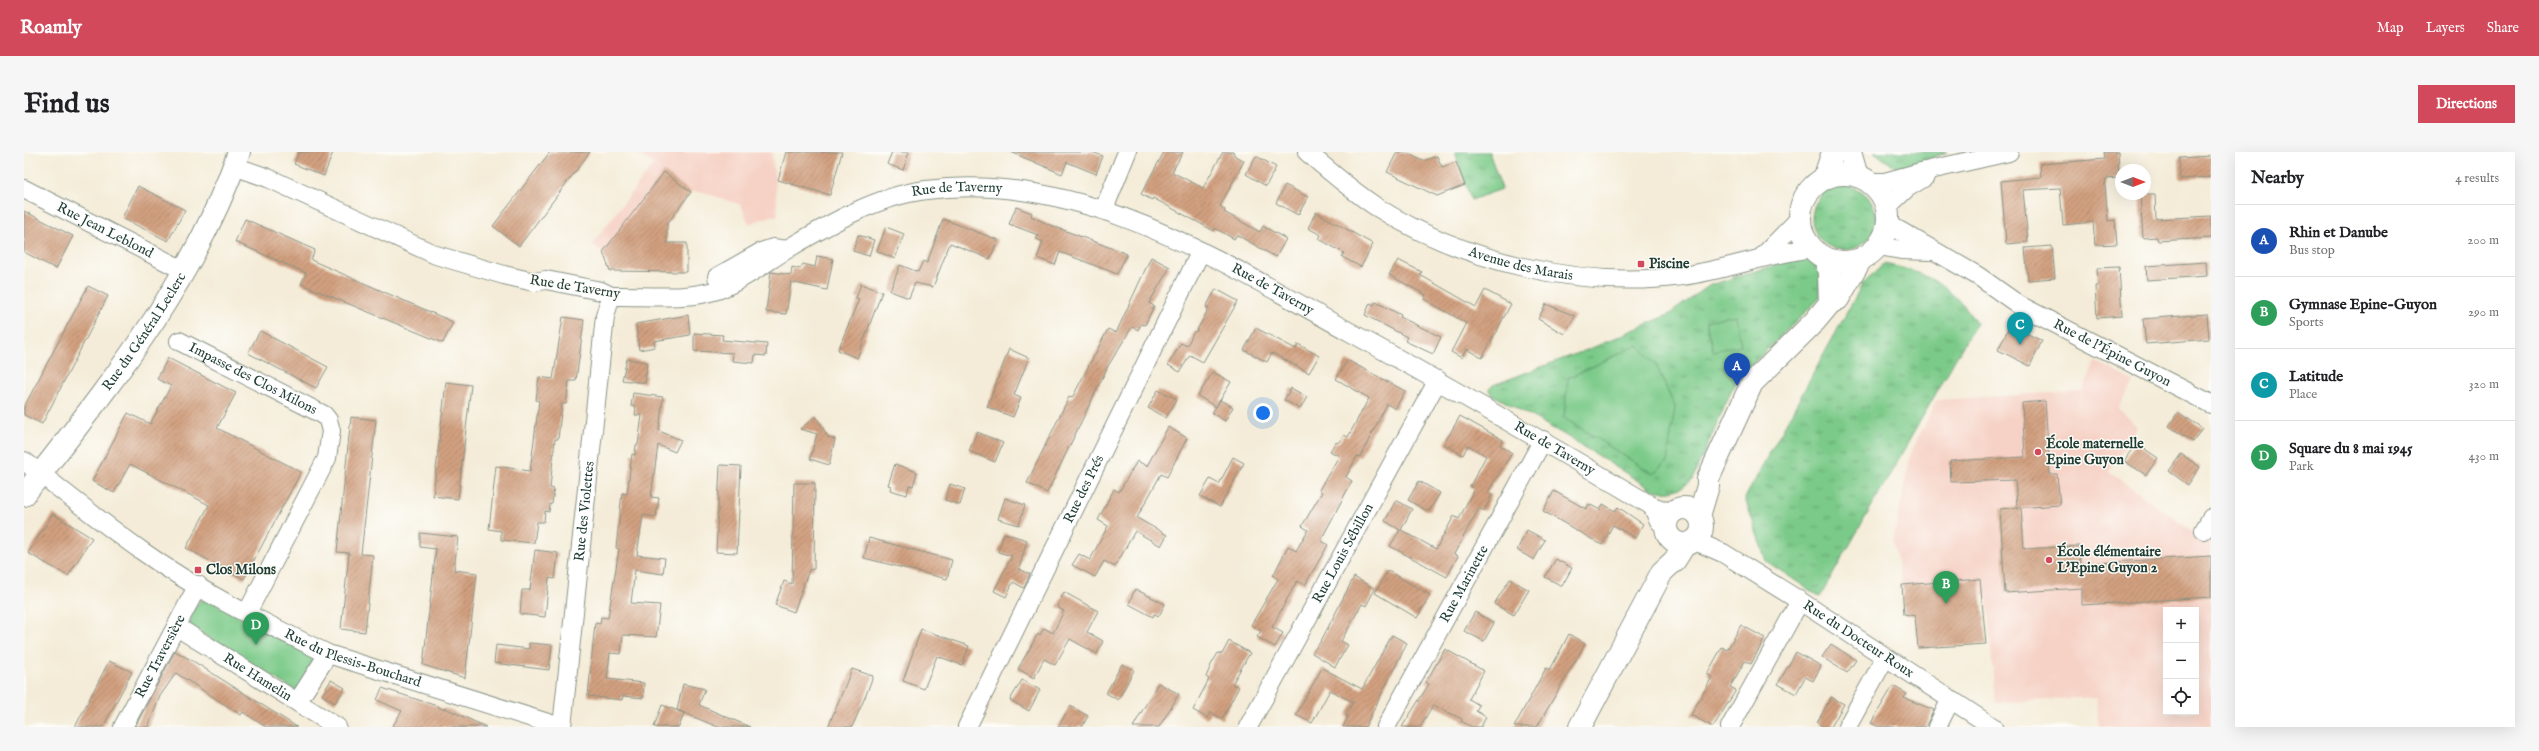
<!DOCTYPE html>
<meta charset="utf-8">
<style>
body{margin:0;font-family:"IM FELL English",serif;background:#f6f6f6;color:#202124}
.controls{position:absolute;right:12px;bottom:12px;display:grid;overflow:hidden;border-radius:0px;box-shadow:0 4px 16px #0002}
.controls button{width:36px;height:36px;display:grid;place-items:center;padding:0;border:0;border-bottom:1px solid #e0e0e0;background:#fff;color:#202124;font:20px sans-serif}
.compass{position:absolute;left:2091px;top:12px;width:36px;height:36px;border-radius:50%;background:#fff;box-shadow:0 4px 16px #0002;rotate:90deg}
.you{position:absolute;left:1239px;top:261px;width:14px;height:14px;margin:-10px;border:3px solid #fff;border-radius:50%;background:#1a73e8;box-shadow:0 0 0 6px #1a73e833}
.badge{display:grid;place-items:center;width:26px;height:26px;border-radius:50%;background:#d1495b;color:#fff;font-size:13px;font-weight:700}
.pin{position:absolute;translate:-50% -33px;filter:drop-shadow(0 1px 2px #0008)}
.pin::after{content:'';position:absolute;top:21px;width:14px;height:12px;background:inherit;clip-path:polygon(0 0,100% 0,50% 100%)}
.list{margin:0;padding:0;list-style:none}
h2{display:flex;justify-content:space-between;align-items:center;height:52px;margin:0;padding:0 16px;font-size:17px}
h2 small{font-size:13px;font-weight:400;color:#757577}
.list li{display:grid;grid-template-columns:26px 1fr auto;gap:12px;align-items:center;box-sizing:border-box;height:72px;padding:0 16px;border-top:1px solid #e0e0e0}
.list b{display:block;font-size:15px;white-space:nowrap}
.list p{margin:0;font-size:13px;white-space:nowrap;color:#757577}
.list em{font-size:13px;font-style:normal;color:#757577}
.icon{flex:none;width:22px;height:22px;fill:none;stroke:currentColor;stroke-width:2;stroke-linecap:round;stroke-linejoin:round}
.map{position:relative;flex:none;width:2187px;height:575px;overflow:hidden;border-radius:0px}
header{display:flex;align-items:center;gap:24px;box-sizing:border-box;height:56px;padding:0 20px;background:#d1495b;color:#fff}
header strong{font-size:19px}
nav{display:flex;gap:22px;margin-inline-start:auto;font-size:14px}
.intro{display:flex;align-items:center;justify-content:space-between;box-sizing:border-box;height:96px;padding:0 24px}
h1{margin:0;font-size:28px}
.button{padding:10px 18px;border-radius:0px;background:#d1495b;color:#fff;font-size:14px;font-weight:700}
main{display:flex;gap:24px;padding:0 24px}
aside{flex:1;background:#fff;border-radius:0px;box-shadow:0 4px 16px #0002}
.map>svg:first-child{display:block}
.built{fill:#f6d1c5;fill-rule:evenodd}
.grass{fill:url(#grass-tufts);stroke:#4d845e}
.park{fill:#7bca89;stroke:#4d845e}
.building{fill:url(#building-hatch)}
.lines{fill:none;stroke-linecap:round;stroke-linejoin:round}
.minor-casing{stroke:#8a9486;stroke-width:20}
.major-casing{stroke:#8a9486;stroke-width:24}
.minor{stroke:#fff;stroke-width:18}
.major{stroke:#fff;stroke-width:22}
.poi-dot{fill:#d1495b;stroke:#fdfcf7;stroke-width:1.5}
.labels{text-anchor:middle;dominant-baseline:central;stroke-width:3;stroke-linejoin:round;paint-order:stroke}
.street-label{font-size:14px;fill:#1f3d34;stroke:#fdfcf7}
.poi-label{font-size:14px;font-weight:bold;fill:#1f3d34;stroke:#fdfcf7;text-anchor:start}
</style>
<header>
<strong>Roamly</strong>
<nav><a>Map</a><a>Layers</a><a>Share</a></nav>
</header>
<div class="intro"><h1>Find us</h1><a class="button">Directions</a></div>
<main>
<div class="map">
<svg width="2187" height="575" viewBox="0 0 2187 575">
<defs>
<pattern id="grass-tufts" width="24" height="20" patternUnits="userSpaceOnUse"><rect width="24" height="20" fill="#7bca89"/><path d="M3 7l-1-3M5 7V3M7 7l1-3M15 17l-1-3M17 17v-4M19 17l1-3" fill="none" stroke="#64a571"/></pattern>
<pattern id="building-hatch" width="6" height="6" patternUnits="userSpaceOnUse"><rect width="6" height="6" fill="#d2a080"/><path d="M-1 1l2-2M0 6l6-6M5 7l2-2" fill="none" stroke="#aa846a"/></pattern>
</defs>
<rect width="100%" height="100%" fill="#fdfcf7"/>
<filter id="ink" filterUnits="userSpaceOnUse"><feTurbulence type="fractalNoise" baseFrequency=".025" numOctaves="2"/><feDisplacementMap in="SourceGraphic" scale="8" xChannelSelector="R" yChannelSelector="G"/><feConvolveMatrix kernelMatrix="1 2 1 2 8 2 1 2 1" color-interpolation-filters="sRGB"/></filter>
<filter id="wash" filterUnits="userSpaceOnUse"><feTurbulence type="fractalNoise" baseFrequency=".012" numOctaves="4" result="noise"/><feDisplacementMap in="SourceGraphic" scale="16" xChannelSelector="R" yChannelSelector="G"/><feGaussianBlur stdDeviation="0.9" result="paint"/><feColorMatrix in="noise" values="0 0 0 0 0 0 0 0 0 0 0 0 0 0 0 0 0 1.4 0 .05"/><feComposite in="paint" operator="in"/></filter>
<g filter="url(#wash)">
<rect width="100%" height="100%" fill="#f4ecd8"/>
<g class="built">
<polygon points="611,0 748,0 754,64 747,64 725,72 717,53 679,40 667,40 643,72 643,91 663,91 663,120 586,119 579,100 568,92 630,12"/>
<path d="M2071,210L2084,215L2110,230L2095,256L2113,275L2085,320L2184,390H2187V575H2076L2072,545L1971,551L1963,442L1958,443L1956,427L1878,433L1869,391L1887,300L1913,248L2059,239ZM2142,458H2172V560H2142Z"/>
</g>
<g class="grass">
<polygon points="1431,0 1465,0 1478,37 1447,48"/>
<polygon points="1850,0 1923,0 1875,18"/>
<circle cx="1820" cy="66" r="32"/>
<path d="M1778,105L1795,116L1796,146L1712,228L1668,328C1656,339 1642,342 1627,337L1539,282L1469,243L1465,237L1469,233L1568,196L1644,163L1686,133Z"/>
<path d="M1860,112C1903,120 1928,134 1952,171L1796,445L1742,409L1721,346L1839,131Z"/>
</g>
<g class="park">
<polygon points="1712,163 1717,193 1689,199 1682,169"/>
<polygon points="1614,193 1632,213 1651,255 1643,310 1629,322 1540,266 1544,226"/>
<path d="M181,446L287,503L289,511L272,539L166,474C165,462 170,452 181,446Z"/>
</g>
<g id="blocks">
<g class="building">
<polygon points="275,0 309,0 300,24 270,12"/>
<polygon points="526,0 566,0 495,94 469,74"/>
<polygon points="762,0 818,0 806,43 754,28"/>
<polygon points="868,0 885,0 879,18 863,12"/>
<polygon points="987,0 1068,0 1079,4 1072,22 1043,10 1038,22"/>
<polygon points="1140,0 1159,0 1148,20 1179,36 1199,0 1209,0 1211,4 1220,9 1196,54 1201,58 1200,60 1236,80 1239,74 1262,87 1252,105 1213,83 1210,87 1191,76 1190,79 1129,46 1128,48 1117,42"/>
<polygon points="1373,0 1381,0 1399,9 1413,4 1418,15 1432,10 1441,33 1413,44 1363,20"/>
<polygon points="2080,0 2094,0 2095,26 2082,27 2081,33 2084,69 2091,68 2093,92 2071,93 2069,70 2039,73 2036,36 1999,38 2004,90 1982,92 1977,29 2017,25 2016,12 2081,7"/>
<polygon points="1232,4 1252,15 1242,34 1222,22"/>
<polygon points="2187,4 2187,25 2156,27 2155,6"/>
<polygon points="640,20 667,40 643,72 643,91 663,91 663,120 586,119 579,100"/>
<polygon points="1261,33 1284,45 1274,63 1252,51"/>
<polygon points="114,34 161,58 144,89 98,66"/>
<polygon points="2116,42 2131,42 2132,67 2187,64 2187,86 2134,89 2133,85 2119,86"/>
<polygon points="992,55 1008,61 1007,64 1026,73 1103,102 1093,122 1036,100 1031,113 1013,106 1019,90 1012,87 1014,83 985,72"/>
<polygon points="0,59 49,84 32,117 0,100"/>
<polygon points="1292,60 1349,92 1337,115 1318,105 1320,101 1295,87 1297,83 1284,76"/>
<polygon points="221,67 291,98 287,108 429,170 419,191 277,132 282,121 211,90"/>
<polygon points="919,67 974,88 966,107 926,91 909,135 891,131 885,146 866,139 876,113 894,120 899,109 903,111"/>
<polygon points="862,75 880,82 871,107 853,99"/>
<polygon points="834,83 850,88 845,104 829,99"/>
<polygon points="2028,94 2031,126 2004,128 2001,96"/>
<polygon points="793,104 809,107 803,138 767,130 762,162 742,160 747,120 767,123 768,115 776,117 779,112 791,115"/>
<polygon points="1127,105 1146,115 1125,151 1130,154 1121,173 1117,172 1114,178 1108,175 1084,214 1023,341 1003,331 1045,245 1048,246 1084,177 1092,181"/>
<polygon points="1374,108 1398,120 1396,123 1452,155 1461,138 1487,152 1458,206 1442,197 1438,206 1427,200 1442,171 1400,147 1402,143 1365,123"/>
<polygon points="2182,110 2183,124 2123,128 2122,114"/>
<polygon points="2095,115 2098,164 2073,166 2071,134 2074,134 2073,116"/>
<polygon points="837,132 858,140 833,206 814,198 835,147 832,146"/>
<polygon points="64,134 84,144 18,272 0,263 0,255"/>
<polygon points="1192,137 1214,149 1179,210 1166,203 1156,220 1144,213 1157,191 1163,194 1170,179 1172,180 1185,156 1182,155"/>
<polygon points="1352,150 1377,163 1376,165 1417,185 1409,202 1381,189 1383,185 1341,163 1346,151 1350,153"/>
<polygon points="1522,152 1551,164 1540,182 1514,167"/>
<polygon points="2183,162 2185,187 2122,192 2119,167"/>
<polygon points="664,163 666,183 630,189 631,195 615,198 612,172"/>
<polygon points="539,165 560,168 552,229 545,229 542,252 538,252 534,287 531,287 526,336 530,337 528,352 526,352 525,360 521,359 520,370 513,370 510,391 477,388 477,379 465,377 472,314 506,319 515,249 512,248 515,225 529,227"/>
<polygon points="1986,173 2018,189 2006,214 1974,198"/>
<polygon points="1232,176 1268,195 1272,197 1274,192 1295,204 1285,221 1248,201 1243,210 1220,198"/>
<polygon points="236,179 304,215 292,236 224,201"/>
<polygon points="670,181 699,183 698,188 743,192 742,204 731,203 730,211 708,209 709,201 670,199"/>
<polygon points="985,197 1005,206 990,243 997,246 989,265 963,255"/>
<polygon points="144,206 212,241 193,276 277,320 220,427 162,396 185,353 106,312 90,341 68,329 104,261 126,272 147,234 133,227"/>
<polygon points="603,207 623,210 621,231 598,228"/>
<polygon points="1323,208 1381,239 1371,257 1363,252 1336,305 1333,304 1322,325 1328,329 1297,388 1304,393 1281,433 1273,429 1248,475 1259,481 1251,495 1233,485 1237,479 1227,473 1254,427 1249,424 1264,394 1272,399 1284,378 1278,374 1298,340 1295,338 1315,304 1306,299 1311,291 1315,290 1320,283 1324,285 1345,246 1312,227"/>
<polygon points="1189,220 1207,230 1192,255 1174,244"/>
<polygon points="422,230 447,233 434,347 409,344"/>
<polygon points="1267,236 1283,245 1276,257 1260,248"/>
<polygon points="1134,238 1153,247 1142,266 1124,256"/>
<polygon points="609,241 639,245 635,279 657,288 651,300 634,293 627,345 635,346 632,365 619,363 613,403 641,406 639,422 611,418 607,451 636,453 632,485 599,483 597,502 586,501 583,527 620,531 619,546 599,544 598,548 564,544 571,471 576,472 577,465 584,466 595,397 592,396 598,341 603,342 608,302 611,303 612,293 614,293 618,263 611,263 612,254 607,254"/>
<polygon points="1196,248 1209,255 1201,269 1188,261"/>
<polygon points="2021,249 2026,322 2033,322 2036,353 1993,356 1991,328 1927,330 1926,309 2001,305 1998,251"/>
<polygon points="2154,260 2178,276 2169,290 2145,274"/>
<polygon points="792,264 804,285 811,287 805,313 786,307 793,282 776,277"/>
<polygon points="1436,264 1479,288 1476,293 1488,301 1463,341 1468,343 1460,359 1455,356 1430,402 1434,404 1423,425 1366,394 1376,378 1361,369 1372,348 1388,357 1377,378 1412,397 1430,364 1435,367 1450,337 1446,334 1462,304 1444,293 1439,303 1420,292"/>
<polygon points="327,265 352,268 337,402 349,403 341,480 317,477 325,401 313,400"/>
<polygon points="1144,275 1163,286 1143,325 1137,322 1113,366 1143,383 1137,394 1111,379 1091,415 1080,409 1071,425 1048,413 1055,402 1066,408 1084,374 1074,368 1090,337 1095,340 1113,309 1123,314"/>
<polygon points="953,280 979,291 971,310 945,299"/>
<polygon points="2112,291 2134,306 2122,323 2100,309"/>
<polygon points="2157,302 2176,315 2164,333 2145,319"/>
<polygon points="1209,305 1220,311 1196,355 1176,344 1186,327 1195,332"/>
<polygon points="871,312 893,320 889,334 885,333 883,343 866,338 867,334 864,333"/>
<polygon points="696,313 717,314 713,401 692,400"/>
<polygon points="1395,329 1416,341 1406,358 1401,358 1384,348"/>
<polygon points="770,331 791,331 790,417 785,418 770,460 751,453 760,429 768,432"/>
<polygon points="926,332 941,337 936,353 921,348"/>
<polygon points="1530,339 1562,357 1565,352 1576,358 1579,352 1591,359 1594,355 1619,372 1611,386 1589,373 1578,393 1519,359"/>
<polygon points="981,346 1001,353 995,373 974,367"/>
<polygon points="1997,355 2000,397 2055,394 2056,412 2187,404 2187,445 2058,453 2058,436 1981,441 1976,357"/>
<polygon points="29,362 68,386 44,424 4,401"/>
<polygon points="1503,378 1521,388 1510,408 1493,398"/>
<polygon points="396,381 434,385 430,418 453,421 441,526 399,513 412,397 396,395"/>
<polygon points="980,381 1003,388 995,417 1006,422 1000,436 989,430 982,445 970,439 988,404 974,400"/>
<polygon points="845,386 928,408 923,427 840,406"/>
<polygon points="511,398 534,401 531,427 525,426 521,465 496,462 498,438 506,438"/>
<polygon points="1532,407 1548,416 1538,434 1521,425"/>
<polygon points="1364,419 1406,443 1393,466 1351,441"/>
<polygon points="1330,425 1351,437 1342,454 1338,452 1317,489 1324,493 1311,515 1288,501 1297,489"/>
<polygon points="1486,427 1505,438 1490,463 1470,452"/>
<polygon points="1956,427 1962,492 1894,496 1891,464 1880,462 1878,433"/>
<polygon points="1111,437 1141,452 1135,464 1130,462 1129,465 1105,452"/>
<polygon points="1040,440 1074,459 1063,480 1079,489 1073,502 1046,487 1031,513 1020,507 1010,526 994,517 1014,482 1016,483 1020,476 1029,481 1040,459 1033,455"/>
<polygon points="1451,460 1470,471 1460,489 1440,479"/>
<polygon points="1717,473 1741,486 1727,512 1721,509 1706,535 1712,538 1689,575 1667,563 1688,525 1683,522 1698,495 1703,498"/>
<polygon points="897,477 945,494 938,513 913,504 900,537 879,529"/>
<polygon points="1545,482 1561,492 1513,575 1490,575 1522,516 1526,518"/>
<polygon points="1368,483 1383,491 1341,575 1319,575 1324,565 1322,564 1329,550 1306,538 1288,571 1272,563 1298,516 1338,537"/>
<polygon points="1205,489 1226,501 1208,532 1215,535 1198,567 1186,560 1183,566 1169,558 1185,527 1182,525 1187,513 1194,501 1198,502"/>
<polygon points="505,491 528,493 525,518 470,511 472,493 505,497"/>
<polygon points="1807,492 1832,508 1823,521 1798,505"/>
<polygon points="1421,497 1460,519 1445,547 1455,553 1452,559 1462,565 1457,575 1448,575 1437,569 1438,567 1409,553 1396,575 1378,575 1405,532 1402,530"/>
<polygon points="151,499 169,509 273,575 242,575 219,560 217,563 152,521 136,544 124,575 111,575"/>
<polygon points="1772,500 1797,514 1789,529 1781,525 1772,542 1754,532"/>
<polygon points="85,509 108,520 79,575 51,575"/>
<polygon points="1098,512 1110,518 1094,548 1082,541"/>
<polygon points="828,517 849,524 842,543 828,575 804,575"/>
<polygon points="307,528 321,536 311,551 298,543"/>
<polygon points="998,528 1016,538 1005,559 986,548"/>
<polygon points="1134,531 1155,542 1135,575 1109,575"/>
<polygon points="659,532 681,537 675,553 726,575 694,575 653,558"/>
<polygon points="1869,534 1883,542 1880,546 1910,558 1901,575 1855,575 1847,571"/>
<polygon points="358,536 413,554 420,558 421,556 462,575 368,575 378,559 353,548"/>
<polygon points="1807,545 1820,552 1807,575 1800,575 1793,571"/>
<polygon points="638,553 660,561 655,575 630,575"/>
<polygon points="1046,554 1064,564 1058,575 1034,575"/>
</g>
</g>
</g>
<g filter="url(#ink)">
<use href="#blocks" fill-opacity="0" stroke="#8a9486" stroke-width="1"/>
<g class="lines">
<g class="minor-casing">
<g id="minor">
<path id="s1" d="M1283,0C1305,19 1327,38 1351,54C1437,109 1557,138 1658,124C1702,118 1743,102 1788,96"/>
<path id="s2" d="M210,14L244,26L412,103L480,123L510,130L522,128L577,139L587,144C622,143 663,149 696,137C721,127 742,110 765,96C807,71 853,44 902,38C1056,18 1195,108 1324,179C1427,235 1527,294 1628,354L1648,361"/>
<polyline points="1845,30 1861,30 1897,20 1985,0"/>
<path id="s3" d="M0,37L161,119"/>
<polyline points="1863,55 1883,36 1901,25"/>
<polyline points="1080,57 1103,0"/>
<path id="s4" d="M1864,72L1954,124L1995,153L2187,252"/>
<polyline points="1855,94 1877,98 1906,99"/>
<polyline points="1738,105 1776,66"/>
<polyline points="693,125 737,100 749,96 762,98"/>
<path id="s5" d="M155,189L300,263L304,268L307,279L303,306L223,461"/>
<path id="s6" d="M0,309C39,339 78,371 118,399C175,440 241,471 304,502L537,575"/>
<polyline points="1628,354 1635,369 1643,374"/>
<polyline points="2180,378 2187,366"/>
<path id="s7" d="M1671,389L1699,401L1776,449L1969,575"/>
<path id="s8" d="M153,475L313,575"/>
<polyline points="274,549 304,502"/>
<path id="s9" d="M99,575L174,433"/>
<path id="s10" d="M538,575L581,164L587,144"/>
<path id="s11" d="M943,575L1177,99"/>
<path id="s12" d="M1224,575L1414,228"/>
<path id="s13" d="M1362,575L1519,288"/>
<polyline points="1706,575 1776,449"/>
<polyline points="1823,575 1861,506"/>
<polyline points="1913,575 1927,547"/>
</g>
</g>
<g class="major-casing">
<g id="major">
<polyline points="1826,0 1833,24"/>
<circle cx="1820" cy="66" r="44"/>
<polyline points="1800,27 1809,0"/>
<polyline points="1802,107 1805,121 1806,151"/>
<path id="s14" d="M0,343C84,235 169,132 215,0"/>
<circle cx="1660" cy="374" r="18"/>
<polyline points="1675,364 1684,334 1684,327 1728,231 1791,169 1806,151 1814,147 1837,107"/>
<polyline points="1556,575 1638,420 1651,408 1661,392"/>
</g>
</g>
<use href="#minor" class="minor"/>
<use href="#major" class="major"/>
</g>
</g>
<g class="poi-dot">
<rect x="1613" y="108" width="8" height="8" rx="2"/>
<circle cx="2014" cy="300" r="4"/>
<circle cx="2025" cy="408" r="4"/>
<rect x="170" y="414" width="8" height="8" rx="2"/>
</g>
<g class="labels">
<g class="street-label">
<text stroke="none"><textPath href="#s2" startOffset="773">Rue de Taverny</textPath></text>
<text stroke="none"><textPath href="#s3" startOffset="91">Rue Jean Leblond</textPath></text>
<text stroke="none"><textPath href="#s1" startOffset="245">Avenue des Marais</textPath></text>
<text transform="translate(551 135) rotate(9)">Rue de Taverny</text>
<text stroke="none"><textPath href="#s2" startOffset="1109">Rue de Taverny</textPath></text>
<text stroke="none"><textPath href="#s14" startOffset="203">Rue du Général Leclerc</textPath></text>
<text stroke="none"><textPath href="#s4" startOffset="259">Rue de l'Épine Guyon</textPath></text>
<text stroke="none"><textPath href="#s5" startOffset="83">Impasse des Clos Milons</textPath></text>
<text stroke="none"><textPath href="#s2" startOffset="1433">Rue de Taverny</textPath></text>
<text stroke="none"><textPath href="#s11" startOffset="265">Rue des Prés</textPath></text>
<text stroke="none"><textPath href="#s10" startOffset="217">Rue des Violettes</textPath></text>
<text stroke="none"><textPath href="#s12" startOffset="198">Rue Louis Sébillon</textPath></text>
<text stroke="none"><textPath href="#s13" startOffset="163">Rue Marinette</textPath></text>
<text stroke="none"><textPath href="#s7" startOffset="191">Rue du Docteur Roux</textPath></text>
<text stroke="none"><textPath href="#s9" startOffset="80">Rue Traversière</textPath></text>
<text stroke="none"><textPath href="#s6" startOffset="386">Rue du Plessis-Bouchard</textPath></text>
<text stroke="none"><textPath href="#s8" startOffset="95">Rue Hamelin</textPath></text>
</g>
<g class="poi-label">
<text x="1625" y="112">Piscine</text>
<text x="2022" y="292">École maternelle<tspan x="2022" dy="16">Epine Guyon</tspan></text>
<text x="2033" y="400">École élémentaire<tspan x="2033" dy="16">L'Epine Guyon 2</tspan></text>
<text x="182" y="418">Clos Milons</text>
</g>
</g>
</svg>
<div class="controls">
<button>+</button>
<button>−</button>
<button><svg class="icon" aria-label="locate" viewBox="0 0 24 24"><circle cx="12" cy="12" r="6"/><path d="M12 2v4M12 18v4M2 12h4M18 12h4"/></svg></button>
</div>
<svg class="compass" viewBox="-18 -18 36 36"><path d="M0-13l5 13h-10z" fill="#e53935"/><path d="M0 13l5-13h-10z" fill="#757577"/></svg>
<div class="you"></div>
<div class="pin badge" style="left:1713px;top:234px;background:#1a4fb4">A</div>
<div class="pin badge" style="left:1922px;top:452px;background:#2e9e5b">B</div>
<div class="pin badge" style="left:1996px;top:193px;background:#0f9aa8">C</div>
<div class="pin badge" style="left:232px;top:493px;background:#2e9e5b">D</div>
</div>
<aside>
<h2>Nearby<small>4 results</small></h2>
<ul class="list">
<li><span class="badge" style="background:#1a4fb4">A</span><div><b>Rhin et Danube</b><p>Bus stop</p></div><em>200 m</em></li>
<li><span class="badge" style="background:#2e9e5b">B</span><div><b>Gymnase Epine-Guyon</b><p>Sports</p></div><em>290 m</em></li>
<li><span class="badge" style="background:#0f9aa8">C</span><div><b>Latitude</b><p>Place</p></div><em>320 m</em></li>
<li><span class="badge" style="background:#2e9e5b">D</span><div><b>Square du 8 mai 1945</b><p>Park</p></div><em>430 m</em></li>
</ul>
</aside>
</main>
